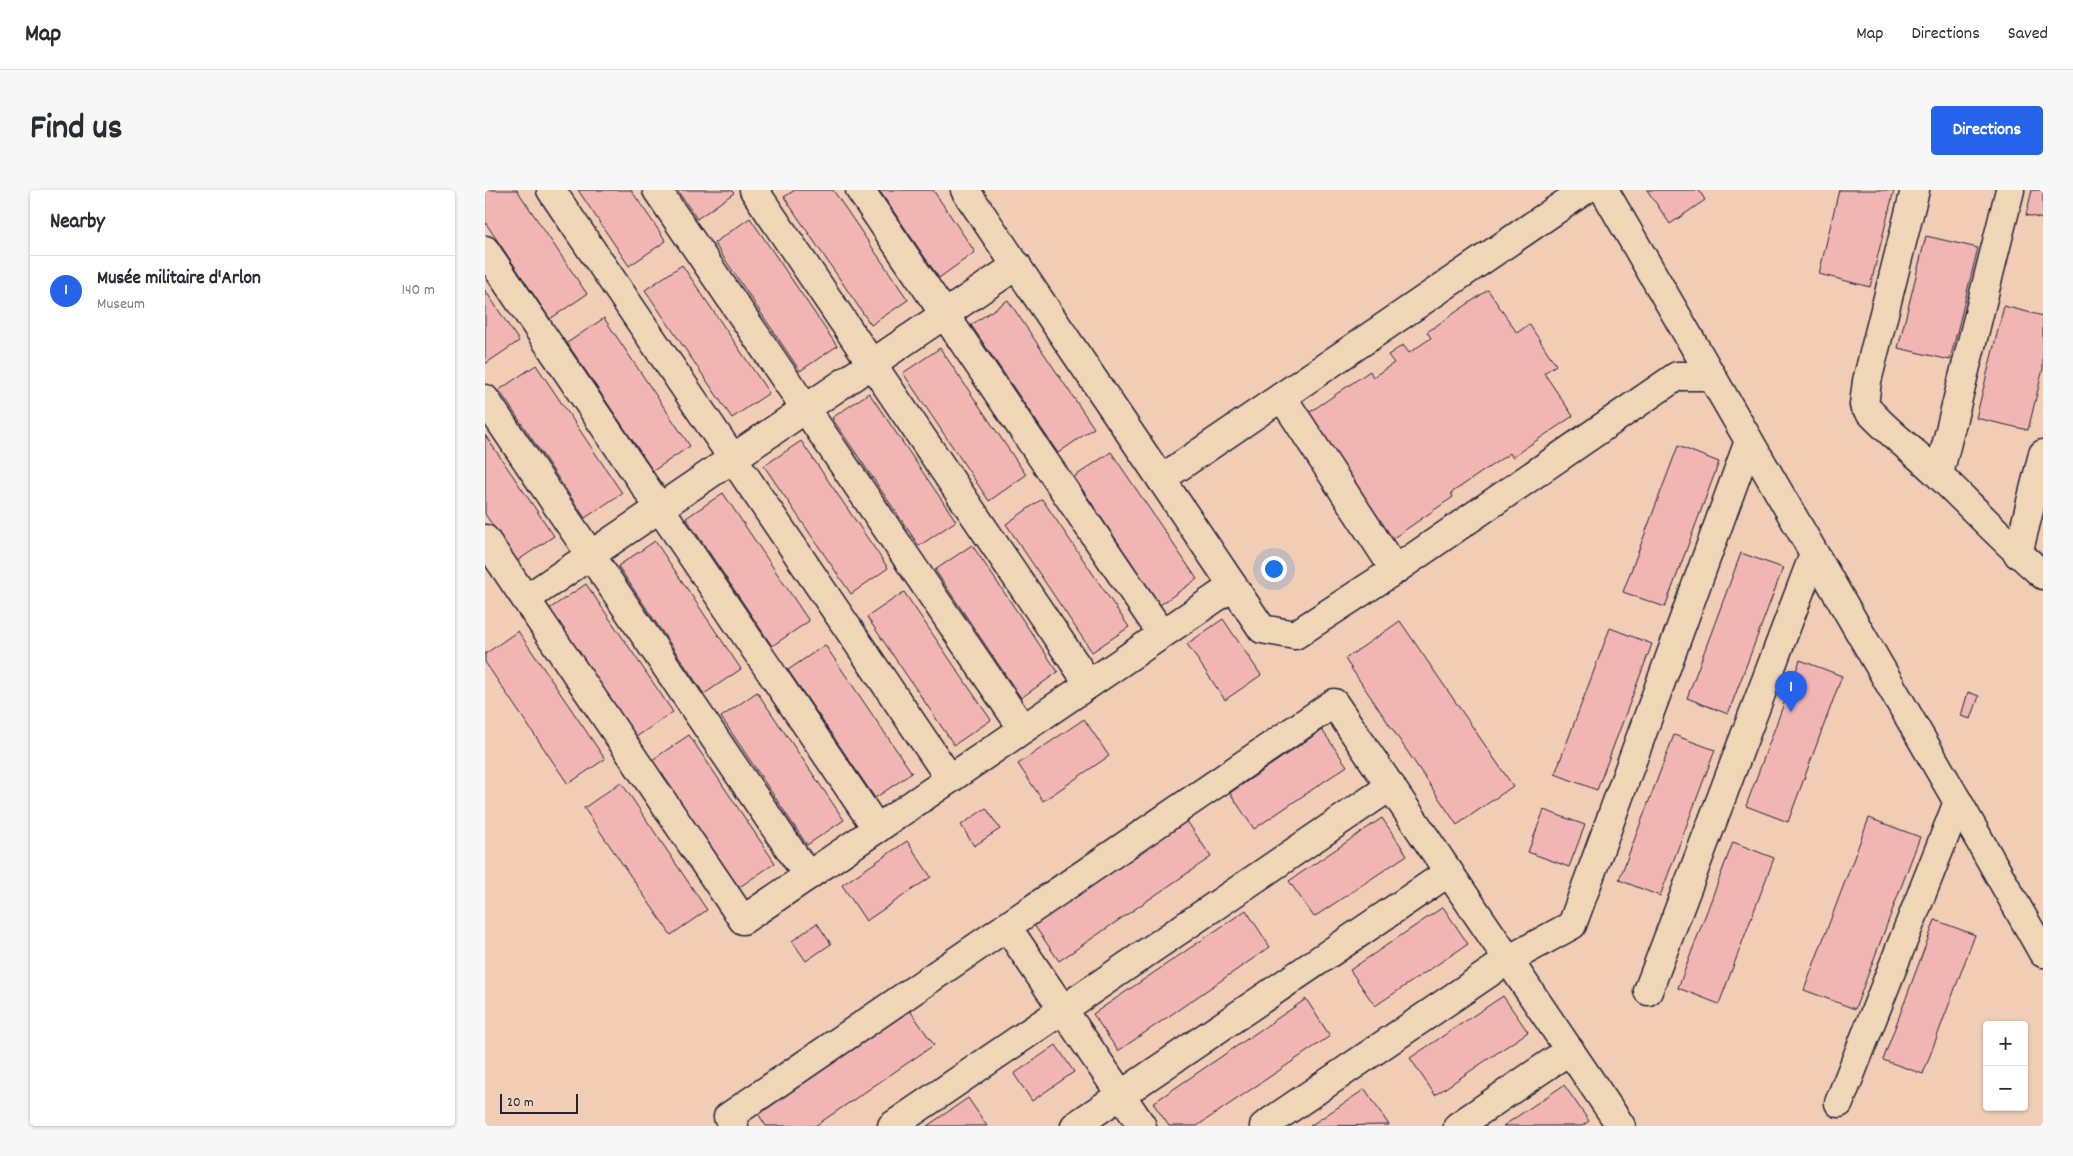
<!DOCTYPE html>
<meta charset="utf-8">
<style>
body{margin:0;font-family:Dekko,sans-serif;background:#f7f7f7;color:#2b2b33}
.controls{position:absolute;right:15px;bottom:15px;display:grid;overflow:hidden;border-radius:5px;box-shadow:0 1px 4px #0004}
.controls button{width:45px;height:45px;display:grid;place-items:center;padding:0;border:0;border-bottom:1px solid #e1e1e2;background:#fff;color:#2b2b33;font:25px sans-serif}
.scale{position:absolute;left:15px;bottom:12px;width:78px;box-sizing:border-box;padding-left:5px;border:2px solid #22223b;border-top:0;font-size:14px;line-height:18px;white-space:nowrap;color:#22223b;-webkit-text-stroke:4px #efd6b7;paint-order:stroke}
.you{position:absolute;left:788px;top:378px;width:18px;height:18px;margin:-12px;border:4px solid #fff;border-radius:50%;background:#1a73e8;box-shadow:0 0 0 8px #1a73e833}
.badge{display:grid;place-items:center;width:32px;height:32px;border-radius:50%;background:#2563eb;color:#fff;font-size:16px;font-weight:700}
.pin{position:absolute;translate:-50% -41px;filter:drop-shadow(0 1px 2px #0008)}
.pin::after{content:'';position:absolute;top:26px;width:18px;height:15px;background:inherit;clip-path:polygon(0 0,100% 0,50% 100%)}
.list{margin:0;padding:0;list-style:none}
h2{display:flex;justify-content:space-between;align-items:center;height:65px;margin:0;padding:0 20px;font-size:21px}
h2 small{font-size:16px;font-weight:400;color:#7c7c81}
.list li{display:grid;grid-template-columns:32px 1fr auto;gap:15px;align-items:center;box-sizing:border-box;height:70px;padding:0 20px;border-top:1px solid #e1e1e2}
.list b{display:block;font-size:19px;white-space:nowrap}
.list p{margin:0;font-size:16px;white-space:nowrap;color:#7c7c81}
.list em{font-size:16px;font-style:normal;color:#7c7c81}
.map{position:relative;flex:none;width:1558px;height:936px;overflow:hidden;border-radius:5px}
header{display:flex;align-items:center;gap:30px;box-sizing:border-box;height:70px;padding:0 25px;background:#fff;border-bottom:1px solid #e1e1e2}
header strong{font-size:24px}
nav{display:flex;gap:28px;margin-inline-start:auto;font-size:18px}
.intro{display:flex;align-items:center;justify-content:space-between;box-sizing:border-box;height:120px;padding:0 30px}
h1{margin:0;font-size:35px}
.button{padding:12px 22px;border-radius:5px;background:#2563eb;color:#fff;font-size:18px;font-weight:700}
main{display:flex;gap:30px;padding:0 30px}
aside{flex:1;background:#fff;border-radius:5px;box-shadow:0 1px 4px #0004}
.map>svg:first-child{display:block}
.building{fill:#f1b6b3;stroke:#22223b}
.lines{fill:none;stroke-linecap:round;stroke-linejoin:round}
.minor-casing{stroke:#22223b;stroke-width:31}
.minor{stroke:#efd6b7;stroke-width:28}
</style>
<header>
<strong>Map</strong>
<nav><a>Map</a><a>Directions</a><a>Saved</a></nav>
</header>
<div class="intro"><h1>Find us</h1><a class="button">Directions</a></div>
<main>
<aside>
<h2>Nearby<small></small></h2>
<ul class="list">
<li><span class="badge">1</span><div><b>Musée militaire d'Arlon</b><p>Museum</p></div><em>140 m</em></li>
</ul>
</aside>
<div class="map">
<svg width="1558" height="936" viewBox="0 0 1558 936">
<rect width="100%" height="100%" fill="#f1cdb6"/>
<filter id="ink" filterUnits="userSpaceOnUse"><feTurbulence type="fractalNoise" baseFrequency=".02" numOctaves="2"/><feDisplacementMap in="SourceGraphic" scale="10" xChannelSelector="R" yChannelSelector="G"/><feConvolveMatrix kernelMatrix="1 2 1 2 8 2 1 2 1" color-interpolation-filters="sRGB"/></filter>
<g filter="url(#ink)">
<g class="building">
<polygon points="0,0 32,0 102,104 65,129 0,32"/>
<polygon points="93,0 146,0 181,51 144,76"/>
<polygon points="192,0 246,0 249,3 212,29"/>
<polygon points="310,0 348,0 423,110 386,135 299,7"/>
<polygon points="394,0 448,0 490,62 454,88"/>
<polygon points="1162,0 1214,0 1220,10 1185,34"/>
<polygon points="1354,0 1409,0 1385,97 1334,84"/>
<polygon points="1547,0 1558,0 1558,29 1541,25"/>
<polygon points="265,28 352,156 315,181 229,53"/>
<polygon points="1441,46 1493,58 1465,170 1413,158"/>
<polygon points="197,75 284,203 247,228 160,100"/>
<polygon points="0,100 34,151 0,174"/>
<polygon points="1003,100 1032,143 1044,134 1071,175 1059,183 1088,226 1027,267 1025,263 966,303 968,307 907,349 822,224 885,181 888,187 909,173 903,165 918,155 924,163 946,148 942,142"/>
<polygon points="523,110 609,238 573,263 486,135"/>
<polygon points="1519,116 1558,126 1558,179 1543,240 1491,228"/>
<polygon points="119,128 205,256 168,281 82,153"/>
<polygon points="455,158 541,285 504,311 418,183"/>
<polygon points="51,175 137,303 100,328 14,200"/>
<polygon points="384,203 471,331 434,356 347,228"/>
<polygon points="0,245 69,346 32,371 0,324"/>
<polygon points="316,251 403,378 366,404 279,276"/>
<polygon points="1193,256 1234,272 1180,417 1138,402"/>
<polygon points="626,262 712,389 675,415 589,287"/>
<polygon points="238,303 324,431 287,456 201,328"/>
<polygon points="557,309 644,437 607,462 521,334"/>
<polygon points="170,351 256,479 219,504 133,376"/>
<polygon points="487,355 573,482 536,508 450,380"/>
<polygon points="1256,363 1298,378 1243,524 1202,508"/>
<polygon points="101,394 188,522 151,547 64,419"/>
<polygon points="419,402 506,530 469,555 382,427"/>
<polygon points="738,429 776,485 740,510 702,454"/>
<polygon points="915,431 1028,596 972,635 860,469"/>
<polygon points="1125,438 1167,454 1112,600 1070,584"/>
<polygon points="33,441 120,569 83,594 0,472 0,464"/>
<polygon points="340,455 427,583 390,608 303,480"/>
<polygon points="1315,470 1357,486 1303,632 1261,616"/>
<polygon points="272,502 359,630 322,655 236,527"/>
<polygon points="1483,502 1494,506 1486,529 1476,526"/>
<polygon points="599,529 624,566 558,611 533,574"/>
<polygon points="837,540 862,576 769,639 745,603"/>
<polygon points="204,545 290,673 253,698 167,570"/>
<polygon points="1189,545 1230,560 1175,706 1134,690"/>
<polygon points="136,592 222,720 186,745 99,618"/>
<polygon points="501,618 515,639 489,656 476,635"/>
<polygon points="1059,620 1100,635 1084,677 1043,662"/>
<polygon points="897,628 922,665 829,727 804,691"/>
<polygon points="1384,628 1435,647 1370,819 1319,800"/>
<polygon points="702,631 726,667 574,771 549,735"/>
<polygon points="422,651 446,687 381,731 357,695"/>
<polygon points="1248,652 1289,668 1234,814 1193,798"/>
<polygon points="958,717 983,754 890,816 865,780"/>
<polygon points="761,720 785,757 633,861 608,824"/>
<polygon points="1450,730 1490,745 1438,884 1398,870"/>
<polygon points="332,733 346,754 321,771 307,751"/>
<polygon points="1018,806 1043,842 950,905 925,868"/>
<polygon points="821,809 845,846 712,936 684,936 668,913"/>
<polygon points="424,819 449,855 330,936 281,936 272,922"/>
<polygon points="571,855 589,882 547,911 529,884"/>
<polygon points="1079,895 1104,931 1097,936 1018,936"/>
<polygon points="880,899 904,935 825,936"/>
<polygon points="483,908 502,936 442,936"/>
</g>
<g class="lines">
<g class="minor-casing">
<g id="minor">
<polyline points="66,0 465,589"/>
<polyline points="172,0 538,539"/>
<polyline points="269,0 604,494"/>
<polyline points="375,0 677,444"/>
<polyline points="480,0 676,289"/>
<polyline points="1119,0 1473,612 1558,763"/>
<path d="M1430,0L1382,191L1379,215C1401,242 1430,261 1455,286C1489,319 1522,354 1558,385"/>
<polyline points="0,60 392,639"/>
<polyline points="797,207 910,380 810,445 777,439 676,289 1100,0"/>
<polyline points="0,209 323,686"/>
<polyline points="1454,284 1525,0"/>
<polyline points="0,349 258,730 748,396"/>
<polyline points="1533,364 1558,264"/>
<polyline points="910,380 1192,186 1226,186"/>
<polyline points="41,409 532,75"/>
<polyline points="522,737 657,936"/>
<polyline points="1163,801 1329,364"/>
<polyline points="1354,913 1473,612"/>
<polyline points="249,936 243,927 849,513 1136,936"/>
<polyline points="407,936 906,596"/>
<polyline points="590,936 964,682"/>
<polyline points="779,936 1023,770 1087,735 1264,251"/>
<polyline points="973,936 1085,860"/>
</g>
</g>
<use href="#minor" class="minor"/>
</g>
</g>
</svg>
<div class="controls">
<button>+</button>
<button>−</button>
</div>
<div class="scale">20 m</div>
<div class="you"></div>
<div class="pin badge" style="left:1306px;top:522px">1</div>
</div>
</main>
